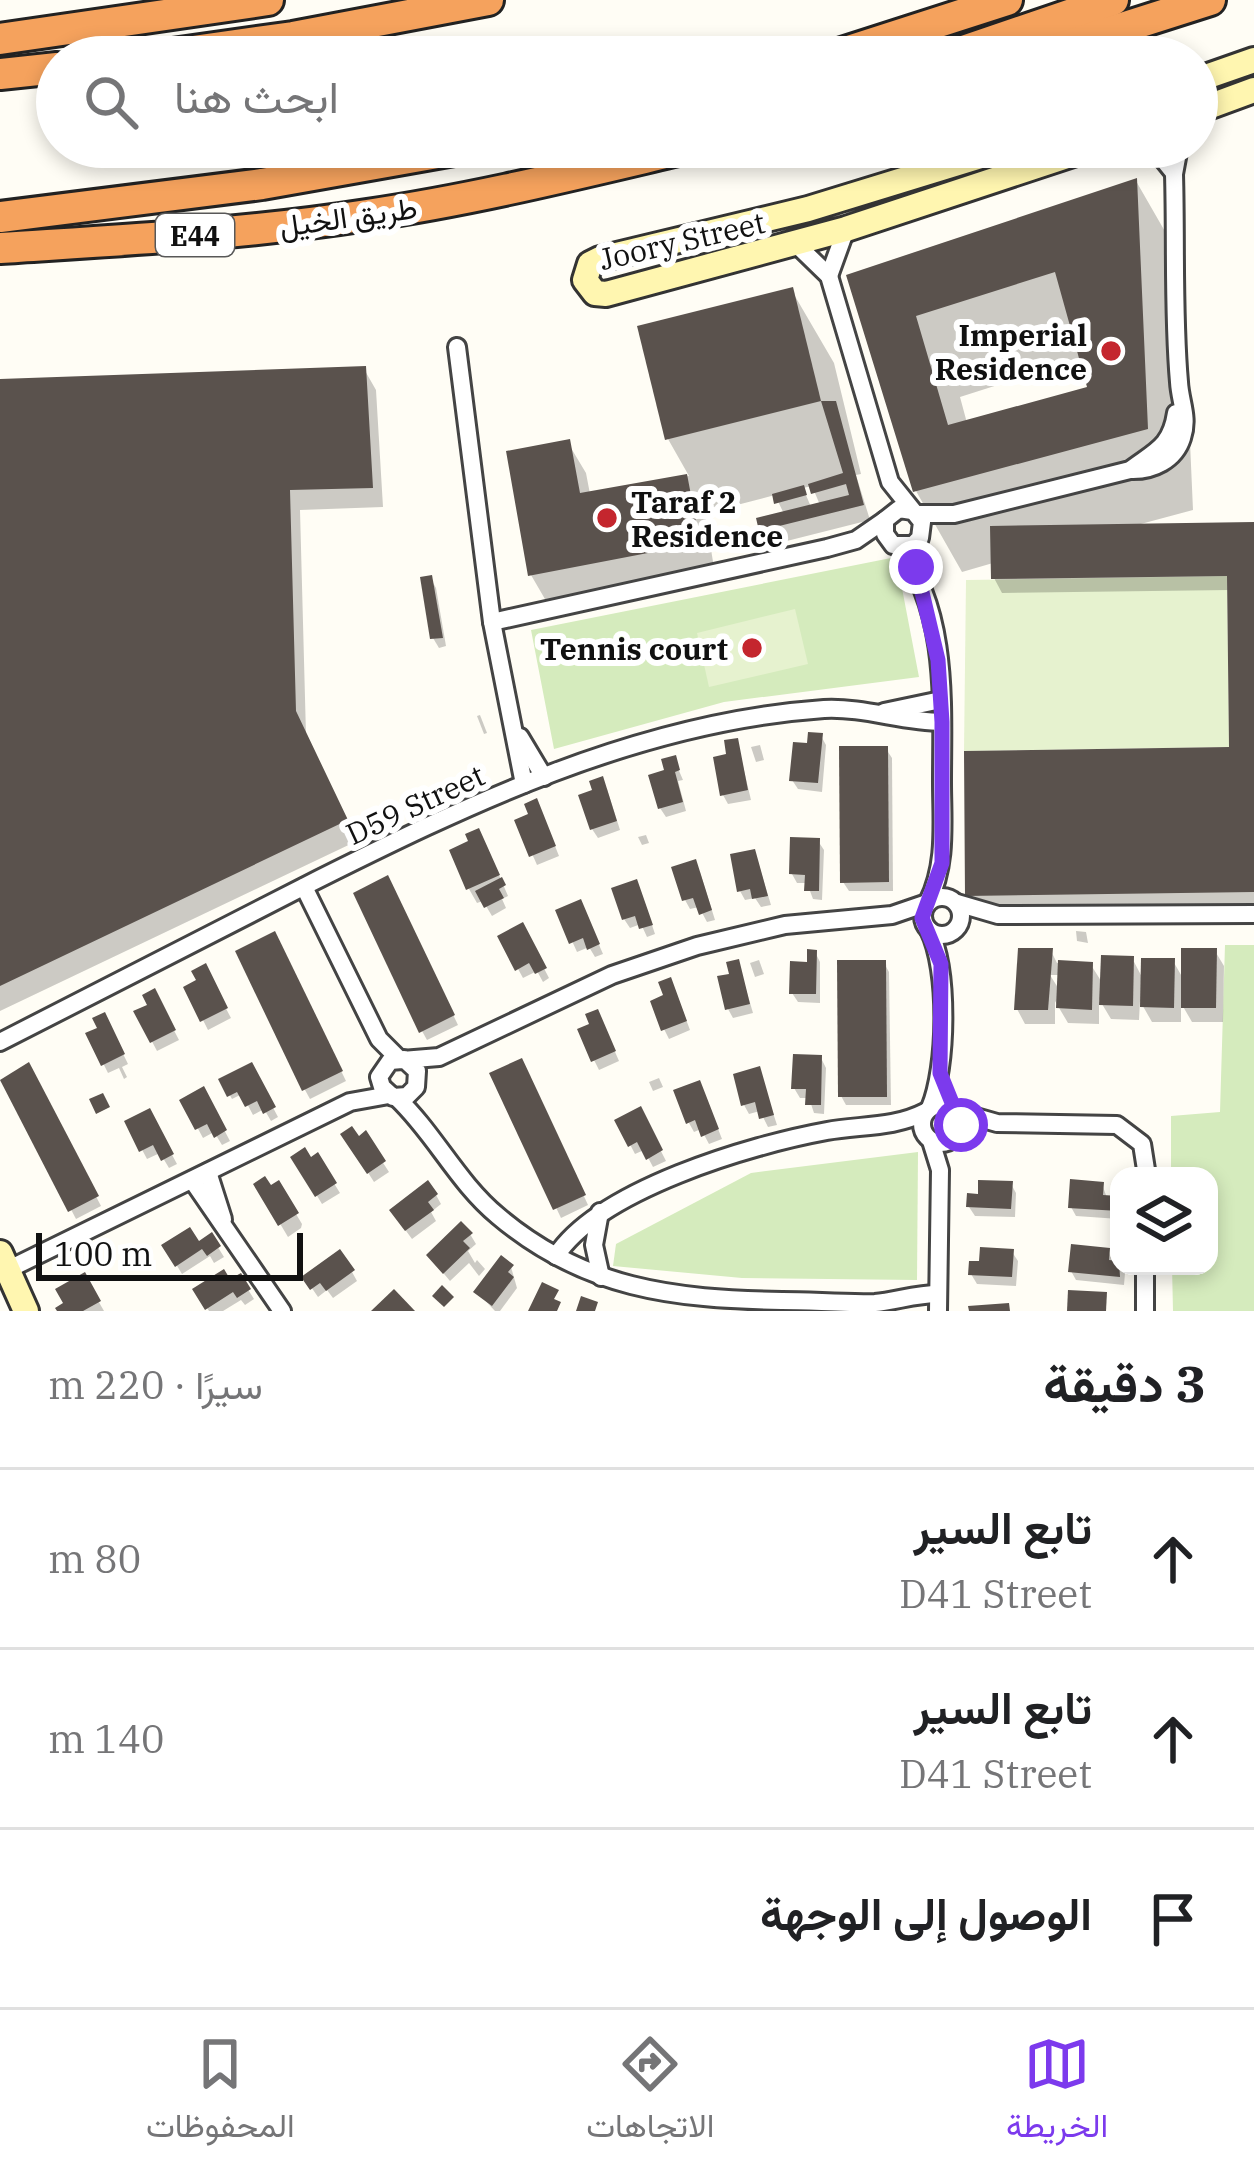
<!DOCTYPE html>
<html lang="ar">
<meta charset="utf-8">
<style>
body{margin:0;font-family:"IBM Plex Serif",Vazirmatn,serif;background:#f6f6f6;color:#202124;direction:rtl}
.controls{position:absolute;right:36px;bottom:36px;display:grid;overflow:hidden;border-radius:24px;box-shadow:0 6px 18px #0003}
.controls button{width:108px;height:108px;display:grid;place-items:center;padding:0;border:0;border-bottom:3px solid #e0e0e0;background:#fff;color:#202124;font:60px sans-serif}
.scale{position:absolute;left:36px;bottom:30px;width:267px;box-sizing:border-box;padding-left:12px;border:6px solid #111;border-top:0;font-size:33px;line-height:42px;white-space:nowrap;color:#111;-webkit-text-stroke:9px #fff;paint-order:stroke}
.stop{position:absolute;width:36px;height:36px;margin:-27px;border:9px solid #7c3aed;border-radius:50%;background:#fff}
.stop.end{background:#7c3aed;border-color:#fff;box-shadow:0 3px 12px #0008}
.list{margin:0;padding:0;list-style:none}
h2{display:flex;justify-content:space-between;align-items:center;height:156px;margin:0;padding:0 48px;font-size:51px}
h2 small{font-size:39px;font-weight:400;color:#757577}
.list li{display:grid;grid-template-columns:78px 1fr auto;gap:36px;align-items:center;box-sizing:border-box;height:180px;padding:0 48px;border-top:3px solid #e0e0e0}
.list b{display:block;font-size:45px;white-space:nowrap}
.list p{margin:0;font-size:39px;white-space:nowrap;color:#757577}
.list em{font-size:39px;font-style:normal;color:#757577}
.icon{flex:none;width:66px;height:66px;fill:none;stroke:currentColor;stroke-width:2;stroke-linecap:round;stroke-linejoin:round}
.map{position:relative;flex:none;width:1254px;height:1311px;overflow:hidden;direction:ltr}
.search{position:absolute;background:#fff;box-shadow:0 6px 18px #0003;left:36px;right:36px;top:36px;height:132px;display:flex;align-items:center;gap:30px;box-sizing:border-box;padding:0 42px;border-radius:66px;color:#757577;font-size:45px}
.sheet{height:696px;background:#fff}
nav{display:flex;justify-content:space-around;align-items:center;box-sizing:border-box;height:168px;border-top:3px solid #e0e0e0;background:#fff;font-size:33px;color:#757577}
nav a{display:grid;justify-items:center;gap:6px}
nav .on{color:#7c3aed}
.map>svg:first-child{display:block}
.green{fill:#d5ebbd}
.pitch{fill:#e6f2cf}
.shadow{fill:#0003;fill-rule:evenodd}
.building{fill:#5a524d;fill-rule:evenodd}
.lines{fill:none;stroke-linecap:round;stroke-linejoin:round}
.street-casing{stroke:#444;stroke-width:22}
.secondary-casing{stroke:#333;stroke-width:30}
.highway-casing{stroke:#222;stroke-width:36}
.street{stroke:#fff;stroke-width:16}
.secondary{stroke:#fff6b0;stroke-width:24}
.highway{stroke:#f5a25d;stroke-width:30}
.route{stroke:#7c3aed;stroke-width:15}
.poi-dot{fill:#c4262e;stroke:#fff;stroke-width:4.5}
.labels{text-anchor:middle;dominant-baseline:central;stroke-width:12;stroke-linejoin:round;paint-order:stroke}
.shield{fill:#fff;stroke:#585858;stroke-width:3}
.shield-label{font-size:27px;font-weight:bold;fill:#111}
.street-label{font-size:30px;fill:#111;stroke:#fff}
.poi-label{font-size:30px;font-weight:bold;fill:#111;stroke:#fff;text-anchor:end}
</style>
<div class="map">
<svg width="1254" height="1311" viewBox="0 0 1254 1311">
<rect width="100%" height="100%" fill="#fffdf5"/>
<g class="green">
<polygon points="896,557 919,677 724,702 554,749 531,630"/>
<polygon points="1225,945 1254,945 1254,1311 1173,1311 1172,1266 1209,1266 1209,1176 1171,1176 1171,1116 1220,1112"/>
<polygon points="918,1152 917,1280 742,1278 613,1266 616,1244 751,1173"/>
</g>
<g class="pitch">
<polygon points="1227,576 1229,747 964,751 966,580"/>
<polygon points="795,609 808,664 709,687 697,633"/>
</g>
<g class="shadow">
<path d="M1136,181L1182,261L1193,510L1137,525H1254V906L977,910L968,895L1232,750L1230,590L1002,593L994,578L993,563L962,572L916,491L849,277ZM1082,358L1091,389L967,423L960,397Z"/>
<path d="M792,291L834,363L861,474L856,475L870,520L771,545L762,530L784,514L775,495L710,512L703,500L715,574L549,606L531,575L568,443L586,473L590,494L689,476L668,439ZM812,486L820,505L811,507L803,488Z"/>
<polygon points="364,369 376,390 383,507 300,510 306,735 357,841 0,1011 0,381"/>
<polygon points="431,579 436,588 446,646 439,648 433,638"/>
<polygon points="480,715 487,733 484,734 477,716"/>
<polygon points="821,736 826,745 822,792 798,789 792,780 810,746"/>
<polygon points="737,741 751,800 728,804 723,795"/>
<polygon points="760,745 764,760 756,762 751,747"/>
<polygon points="886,749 892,758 893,891 849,891 843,882"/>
<polygon points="674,759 683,780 678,781 686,811 666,817 660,808"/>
<polygon points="607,789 620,830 598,838 592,829"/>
<polygon points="541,811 559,856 537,865 518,822"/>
<polygon points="646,835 649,843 642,845 638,837"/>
<polygon points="818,841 824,850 822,900 813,899 807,883 797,883 792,874"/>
<polygon points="487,847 508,896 502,899 506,908 492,916 483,901 477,903 469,889"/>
<polygon points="758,862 771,905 761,907 755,898 745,900 740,891"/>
<polygon points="700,872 715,920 707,922 699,907 690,909 685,900"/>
<polygon points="392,888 458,1025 427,1040 422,1031"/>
<polygon points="641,892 655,934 647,937 641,924 630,928 624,919"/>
<polygon points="559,912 585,912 603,954 595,957 589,947 577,952"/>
<polygon points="522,926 549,978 543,982 537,971 523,978 501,938"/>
<polygon points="1076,931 1086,932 1088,943 1077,941"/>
<polygon points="279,944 346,1081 310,1099 305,1090"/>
<path d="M1051,951L1057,963L1091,965L1103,984L1132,958L1143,979L1173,961L1184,980L1215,951L1224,966L1223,1022H1192L1181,1003V1022H1152L1140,1001L1139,1020L1111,1019L1099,999V1024L1068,1023L1055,1001V1024H1025L1017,1009ZM1050,975H1060V991Z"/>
<polygon points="815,952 820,962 820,1003 798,1002 792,993"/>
<polygon points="759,960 764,974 755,977 750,963"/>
<polygon points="738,962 753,1013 733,1018 728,1009"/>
<polygon points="884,963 889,972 891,1105 846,1105 841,1096"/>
<polygon points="204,967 231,1018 208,1030 187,988 200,981"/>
<polygon points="675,990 690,1030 669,1039 664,1029"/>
<polygon points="154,992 179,1040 157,1051 137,1013 151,1006"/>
<polygon points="602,1022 619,1061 599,1070 594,1060"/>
<polygon points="109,1025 128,1064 122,1067 127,1077 124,1079 119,1068 108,1073 89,1035"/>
<polygon points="821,1058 826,1068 824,1114 814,1113 809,1098 800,1098 794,1088"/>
<polygon points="28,1066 101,1206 76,1219 3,1079"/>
<polygon points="251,1066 278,1117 271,1121 264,1109 253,1115 242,1094 232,1099 222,1081"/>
<polygon points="759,1070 777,1125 768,1127 760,1111 749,1114 744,1105"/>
<polygon points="526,1071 588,1205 561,1218 493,1075"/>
<polygon points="659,1078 663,1087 653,1091 649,1082"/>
<polygon points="203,1090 230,1141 222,1145 214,1132 203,1138 183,1101"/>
<polygon points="704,1093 722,1139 709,1144 701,1129 694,1132 689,1123"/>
<polygon points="640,1110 666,1161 653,1167 644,1150 635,1154 618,1121"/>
<polygon points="149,1112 177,1164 169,1168 160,1153 147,1159 128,1123"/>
<polygon points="344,1135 358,1140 365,1135 389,1172 374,1182"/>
<polygon points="317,1156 340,1193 322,1204 294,1158 310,1161"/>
<polygon points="278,1184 302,1224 301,1228 288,1237 257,1185 270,1190"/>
<polygon points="1011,1184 1016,1193 1015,1217 975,1216 969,1207 981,1197"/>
<polygon points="1102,1184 1107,1198 1119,1199 1119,1219 1076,1216 1071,1207"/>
<polygon points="436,1195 441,1204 431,1212 436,1221 412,1239 398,1220"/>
<polygon points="470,1234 476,1244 468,1251 475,1263 477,1260 485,1269 479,1276 469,1263 450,1281 429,1256"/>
<polygon points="211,1236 224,1257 214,1263 210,1256 182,1274 165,1246 198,1245"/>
<polygon points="1108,1250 1113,1263 1125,1273 1124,1285 1076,1280 1071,1271"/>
<polygon points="1012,1252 1018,1261 1016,1286 977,1284 971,1274"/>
<polygon points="511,1267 517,1288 500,1311 495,1311 477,1292"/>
<polygon points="352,1272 357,1281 333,1298 327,1290 318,1297 305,1278"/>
<polygon points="84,1276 104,1311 60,1311"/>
<polygon points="240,1277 254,1299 245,1305 241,1300 223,1311 209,1311 196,1290"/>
</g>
<g class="building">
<path d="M1137,178L1148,429L913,492L846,275ZM1055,272L1087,387L948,425L916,316Z"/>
<polygon points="793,287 821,401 665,440 637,326"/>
<polygon points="366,366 373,488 290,490 296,711 348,820 0,986 0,379"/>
<polygon points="821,401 836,401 864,505 759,531 756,518 849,495 846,484 811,494 808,484 843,473"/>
<polygon points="570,439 580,493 687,474 700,543 528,576 506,451"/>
<polygon points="804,485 807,495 774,504 772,494"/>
<polygon points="1254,522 1254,892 965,896 964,751 1229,747 1227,576 991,579 990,526"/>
<polygon points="432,575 443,638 430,639 420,577"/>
<polygon points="808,732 823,733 818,783 789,781 793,742 807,743"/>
<polygon points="738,738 748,790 720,796 713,757 726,754 724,740"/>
<polygon points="839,746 888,746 889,882 840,883"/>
<polygon points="676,755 680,770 675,772 683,802 658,809 648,775 664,770 661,759"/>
<polygon points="603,776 617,821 590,830 578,795 592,790 589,781"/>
<polygon points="537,798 556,846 529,857 514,820 528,814 524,804"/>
<polygon points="479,828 500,875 466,890 449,850 468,841 465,834"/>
<polygon points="790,837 820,838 819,891 804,891 805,875 789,874"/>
<polygon points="755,849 768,896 752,899 750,889 737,892 730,854"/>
<polygon points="696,859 712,910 699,915 693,898 682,901 671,867"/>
<polygon points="388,875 455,1015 419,1033 353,893"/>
<polygon points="502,877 506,885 499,889 504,898 484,908 475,891"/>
<polygon points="637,879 653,925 639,929 635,916 622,920 611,888"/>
<polygon points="581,899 600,944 587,950 583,938 569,944 555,910"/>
<polygon points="523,922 547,968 535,974 529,963 515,971 497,936"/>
<polygon points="275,931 343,1071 302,1091 235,951"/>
<polygon points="1018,948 1053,948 1048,1010 1014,1010"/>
<polygon points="1181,948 1217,948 1216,1008 1181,1008"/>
<polygon points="807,949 817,950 816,994 789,994 790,961 807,962"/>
<polygon points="1101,955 1134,956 1133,1006 1099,1005"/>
<polygon points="1141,958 1175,958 1174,1008 1140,1007"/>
<polygon points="739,959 750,1004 725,1010 717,976 729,974 726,962"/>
<polygon points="837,960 886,960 887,1097 838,1097"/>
<polygon points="1058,960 1093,962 1092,1010 1056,1008"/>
<polygon points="206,963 228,1008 200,1022 183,987 196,980 191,971"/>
<polygon points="671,977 687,1021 661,1031 650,1001 663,995 658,982"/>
<polygon points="155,988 176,1030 150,1043 133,1011 147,1005 142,995"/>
<polygon points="598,1009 616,1051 591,1062 577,1029 589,1024 585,1014"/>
<polygon points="105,1012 125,1054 101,1066 85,1033 97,1028 92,1018"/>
<polygon points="793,1054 822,1055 821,1105 805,1105 806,1089 791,1089"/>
<polygon points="522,1058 586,1195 553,1210 489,1073"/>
<polygon points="29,1062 99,1196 68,1212 0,1080"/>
<polygon points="252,1062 276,1107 263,1114 257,1101 245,1107 237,1092 227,1097 218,1079"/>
<polygon points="760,1066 774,1115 759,1119 755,1102 741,1106 733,1074"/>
<polygon points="700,1080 719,1129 701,1137 695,1120 686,1124 673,1090"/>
<polygon points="204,1086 227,1130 214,1138 207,1124 195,1130 179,1100"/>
<polygon points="103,1093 110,1107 96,1114 89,1099"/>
<polygon points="641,1106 663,1150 646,1160 637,1142 628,1147 614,1120"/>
<polygon points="150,1108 174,1154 161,1161 153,1145 139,1152 124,1121"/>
<polygon points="352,1126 359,1136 366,1130 386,1161 367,1174 340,1134"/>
<polygon points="305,1147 311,1157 318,1152 337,1183 315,1197 290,1157"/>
<polygon points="265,1176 271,1185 279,1180 299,1213 278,1226 253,1184"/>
<polygon points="1070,1179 1104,1182 1103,1195 1119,1196 1119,1211 1068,1208"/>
<polygon points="428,1180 438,1194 428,1202 434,1210 405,1231 389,1210"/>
<polygon points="978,1180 1013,1181 1011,1209 966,1207 967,1193 978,1194"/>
<polygon points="461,1221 473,1233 463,1241 470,1248 443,1274 426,1255"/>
<polygon points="190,1227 199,1241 212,1232 221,1246 207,1256 202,1249 175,1267 161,1245"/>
<polygon points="1071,1244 1110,1248 1109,1260 1119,1261 1120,1277 1068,1272"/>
<polygon points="980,1247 1014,1249 1012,1277 968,1275 969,1261 979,1261"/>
<polygon points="340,1249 355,1270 326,1291 320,1283 310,1290 301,1277"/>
<polygon points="501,1255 514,1265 508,1272 514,1277 492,1306 473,1292"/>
<polygon points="224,1269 230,1279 241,1273 251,1289 237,1298 233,1292 205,1310 192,1289"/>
<polygon points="85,1272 101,1301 83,1311 57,1311 55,1308 63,1303 55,1289"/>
<polygon points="542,1282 559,1290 554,1299 561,1302 557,1311 528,1311"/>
<polygon points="442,1285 454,1297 444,1307 432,1296"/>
<polygon points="394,1289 415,1311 371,1311"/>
<polygon points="1068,1290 1107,1292 1106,1311 1067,1311"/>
<polygon points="581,1296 598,1302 595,1311 576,1311"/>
<polygon points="1009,1303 1010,1311 969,1311 968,1306"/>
</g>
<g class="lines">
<g class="street-casing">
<g id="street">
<polyline points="1153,147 1174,173"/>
<polyline points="796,244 829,276 890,482 922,522 920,538 913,545 893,545 885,534 885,520 899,509 912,511"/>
<polyline points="829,276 846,229"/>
<polyline points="457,347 492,622 524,784"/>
<path d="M1130,470C1153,471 1175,460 1182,438C1189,417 1180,402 1179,382C1173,314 1176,243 1174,174L1179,147"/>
<path d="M916,514H954L1130,470C1155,451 1171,447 1176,413"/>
<path d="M898,547C949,610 942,706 942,782C942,823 947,864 928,902"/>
<polyline points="492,622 827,548 856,540 885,520"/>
<polyline points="884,712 941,700"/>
<polyline points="520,737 544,777"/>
<polyline points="304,887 379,1039 399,1059"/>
<circle cx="942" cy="916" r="19"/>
<polyline points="957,903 998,915 1254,914"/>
<path d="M929,930C949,970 947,1068 930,1108"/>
<path d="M0,1042C100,991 200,939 301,888C466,805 637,722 824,709C865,707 902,722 942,722"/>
<polyline points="404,1059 417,1071 416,1087 407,1096 393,1097 382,1087 379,1077 390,1061 439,1057 612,975 697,946 785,925 892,915 927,903"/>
<path d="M397,1098C435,1134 457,1182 498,1216C584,1289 674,1299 782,1301C813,1301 844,1304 875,1303C896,1301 916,1294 938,1294"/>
<circle cx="941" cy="1124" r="19"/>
<polyline points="955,1111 997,1123 1117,1125 1142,1144 1147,1176"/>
<polyline points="931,1141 940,1170 938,1311"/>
<polyline points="208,1172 223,1219"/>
<polyline points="192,1180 282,1311"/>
<polyline points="600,1212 594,1245 601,1277"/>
<path d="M556,1256C599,1190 750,1145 827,1131C860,1125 894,1128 925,1112"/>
<polyline points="1,1273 350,1102 389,1095"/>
<polyline points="1145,1311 1145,1266"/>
</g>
</g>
<g class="secondary-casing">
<g id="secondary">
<polyline points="1197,80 1254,60"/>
<polyline points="1197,111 1254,90"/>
<polyline points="1010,147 808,209 600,259 590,264 585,280 595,293 606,294 846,229 1094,147"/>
<polyline points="0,1253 26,1311"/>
</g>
</g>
<g class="highway-casing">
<g id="highway">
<polyline points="0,39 268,0"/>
<polyline points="151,57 293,37 488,0"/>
<polyline points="830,57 1007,0"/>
<polyline points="946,57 1113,0"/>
<polyline points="1031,57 1210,0"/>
<polyline points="0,74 57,68"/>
<polyline points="0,217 262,184 471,147"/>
<path d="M0,248C123,240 245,234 367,215C477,199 584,172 691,147"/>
</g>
</g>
<use href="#street" class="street"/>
<use href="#secondary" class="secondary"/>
<use href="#highway" class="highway"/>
</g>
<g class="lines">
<polyline class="route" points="916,567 938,660 942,722 942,863 922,918 941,964 940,1073 961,1125"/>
</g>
<g class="poi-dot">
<circle cx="1111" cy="351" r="12"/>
<circle cx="607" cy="518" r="12"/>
<circle cx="752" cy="648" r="12"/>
</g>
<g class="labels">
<rect class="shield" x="156" y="214" width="78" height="42" rx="9"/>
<g class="shield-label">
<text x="195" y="235">E44</text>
</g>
<g class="street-label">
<text transform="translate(348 216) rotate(-8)">طريق الخيل</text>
<text transform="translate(682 240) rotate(-13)">Joory Street</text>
<text transform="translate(415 804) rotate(-25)">D59 Street</text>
</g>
<g class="poi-label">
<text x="1087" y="334">Imperial<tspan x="1087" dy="34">Residence</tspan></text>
<text x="631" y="501" text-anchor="start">Taraf 2<tspan x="631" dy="34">Residence</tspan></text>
<text x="728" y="648">Tennis court</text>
</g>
</g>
</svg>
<div class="controls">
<button><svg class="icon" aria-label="layers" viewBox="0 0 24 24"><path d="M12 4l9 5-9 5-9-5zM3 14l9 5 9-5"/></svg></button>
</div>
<div class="scale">100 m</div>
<div class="stop" style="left:961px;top:1125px"></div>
<div class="stop end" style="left:916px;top:567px"></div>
<div class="search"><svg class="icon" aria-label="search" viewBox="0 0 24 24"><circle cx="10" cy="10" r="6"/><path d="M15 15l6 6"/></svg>ابحث هنا</div>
</div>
<section class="sheet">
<h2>3 دقيقة<small>سيرًا · 220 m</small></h2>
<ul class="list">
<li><svg class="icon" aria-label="ahead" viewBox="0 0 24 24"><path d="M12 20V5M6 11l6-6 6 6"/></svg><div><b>تابع السير</b><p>D41 Street</p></div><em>80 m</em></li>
<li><svg class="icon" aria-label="ahead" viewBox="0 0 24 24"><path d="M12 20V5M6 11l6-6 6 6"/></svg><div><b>تابع السير</b><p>D41 Street</p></div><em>140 m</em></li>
<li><svg class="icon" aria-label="arrive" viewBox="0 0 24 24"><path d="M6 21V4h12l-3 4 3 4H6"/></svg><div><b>الوصول إلى الوجهة</b></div></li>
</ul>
</section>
<nav>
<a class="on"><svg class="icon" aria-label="map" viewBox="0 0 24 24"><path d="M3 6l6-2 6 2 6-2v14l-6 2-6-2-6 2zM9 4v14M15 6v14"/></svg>الخريطة</a>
<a><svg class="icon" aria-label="directions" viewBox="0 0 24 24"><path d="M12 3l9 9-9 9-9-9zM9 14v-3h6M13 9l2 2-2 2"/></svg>الاتجاهات</a>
<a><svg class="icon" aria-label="saved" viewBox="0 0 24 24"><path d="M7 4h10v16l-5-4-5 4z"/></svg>المحفوظات</a>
</nav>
